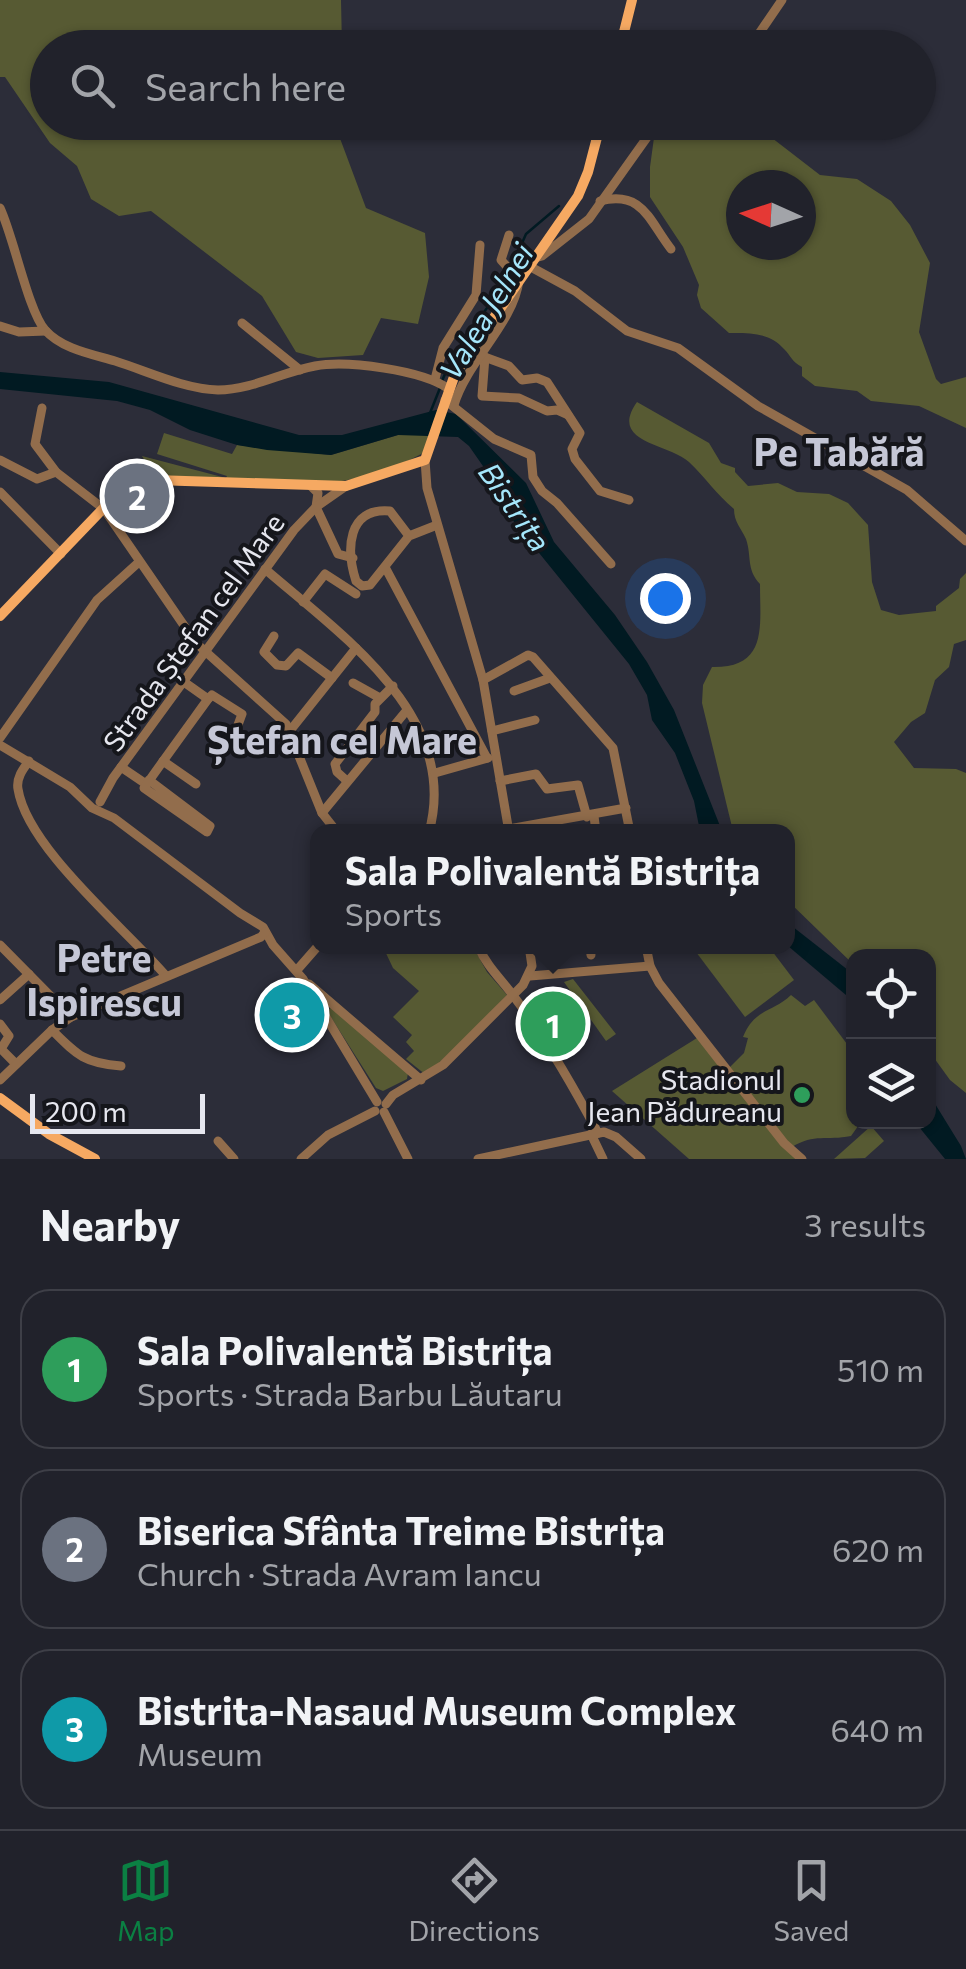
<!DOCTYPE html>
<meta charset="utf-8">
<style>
body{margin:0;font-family:Commissioner,sans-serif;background:#2d2f37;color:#f1f3f6}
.controls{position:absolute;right:30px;bottom:30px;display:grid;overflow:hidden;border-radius:20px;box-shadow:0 2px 8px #0004}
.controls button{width:90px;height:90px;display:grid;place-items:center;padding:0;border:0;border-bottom:2px solid #3e3f47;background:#21222b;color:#f1f3f6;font:50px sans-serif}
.compass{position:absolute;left:726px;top:170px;width:90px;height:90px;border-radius:50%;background:#21222b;box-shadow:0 2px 8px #0004;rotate:273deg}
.scale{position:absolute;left:30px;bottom:25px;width:175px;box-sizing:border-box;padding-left:10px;border:5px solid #e6e7ef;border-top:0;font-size:28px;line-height:35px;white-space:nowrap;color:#e6e7ef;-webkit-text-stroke:8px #15161b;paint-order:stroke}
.you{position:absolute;left:665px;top:598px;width:35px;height:35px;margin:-25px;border:8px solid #fff;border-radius:50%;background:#1a73e8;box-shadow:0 0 0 15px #1a73e833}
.badge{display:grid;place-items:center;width:65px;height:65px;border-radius:50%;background:#0b8043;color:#fff;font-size:32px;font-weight:700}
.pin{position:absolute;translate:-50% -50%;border:5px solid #fff;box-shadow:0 2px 10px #0006}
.popup{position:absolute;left:310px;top:824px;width:485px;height:130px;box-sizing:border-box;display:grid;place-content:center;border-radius:20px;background:#21222b;filter:drop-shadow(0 2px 8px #0005);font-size:32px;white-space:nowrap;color:#a2a4a9}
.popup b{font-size:38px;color:#f1f3f6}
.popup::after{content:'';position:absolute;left:50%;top:100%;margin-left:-20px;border:20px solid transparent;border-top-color:#21222b}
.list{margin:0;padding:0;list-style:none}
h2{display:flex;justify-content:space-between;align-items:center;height:130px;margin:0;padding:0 40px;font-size:42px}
h2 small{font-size:32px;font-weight:400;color:#a2a4a9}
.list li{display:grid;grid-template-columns:65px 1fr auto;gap:30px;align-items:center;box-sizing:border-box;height:160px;margin:0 20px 20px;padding:0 20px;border:2px solid #3e3f47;border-radius:30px}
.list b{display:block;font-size:38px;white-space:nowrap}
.list p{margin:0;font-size:32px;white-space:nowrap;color:#a2a4a9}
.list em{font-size:32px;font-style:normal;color:#a2a4a9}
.icon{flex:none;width:55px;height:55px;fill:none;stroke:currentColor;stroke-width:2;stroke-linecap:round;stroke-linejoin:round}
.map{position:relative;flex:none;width:966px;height:1159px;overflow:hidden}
.search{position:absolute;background:#21222b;box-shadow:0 2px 8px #0004;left:30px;right:30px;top:30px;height:110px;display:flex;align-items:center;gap:25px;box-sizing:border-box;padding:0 35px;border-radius:55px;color:#a2a4a9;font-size:38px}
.sheet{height:670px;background:#21222b}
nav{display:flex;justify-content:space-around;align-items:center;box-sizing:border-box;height:140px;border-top:2px solid #3e3f47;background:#21222b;font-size:28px;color:#a2a4a9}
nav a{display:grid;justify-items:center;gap:5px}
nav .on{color:#0b8043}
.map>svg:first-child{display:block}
.green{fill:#575a33;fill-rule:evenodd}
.water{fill:#011a22}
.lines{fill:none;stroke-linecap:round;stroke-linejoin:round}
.stream{stroke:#011a22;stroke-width:2.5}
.minor{stroke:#926d4c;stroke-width:9}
.major{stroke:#f6a962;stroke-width:10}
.leisure-dot{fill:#2e9e5b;stroke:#15161b;stroke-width:4}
.labels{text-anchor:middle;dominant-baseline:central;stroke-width:8;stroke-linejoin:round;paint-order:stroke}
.street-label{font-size:28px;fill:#e6e7ef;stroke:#15161b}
.poi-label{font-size:28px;fill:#e6e7ef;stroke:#15161b;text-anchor:end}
.water-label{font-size:30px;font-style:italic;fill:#a5e6fb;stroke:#15161b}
.district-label{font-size:38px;font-weight:bold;fill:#c5c7d6;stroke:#15161b}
</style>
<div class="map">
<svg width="966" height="1159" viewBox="0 0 966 1159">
<rect width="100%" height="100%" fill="#2c2d39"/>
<g class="green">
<polygon points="0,0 341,0 342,47 48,48 48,122 338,123 338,133 366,208 425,233 429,277 418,324 381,318 363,355 318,358 296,352 262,296 151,211 119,216 91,199 77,166 50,143 5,77 0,77"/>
<path d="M755,122L759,128L820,175L857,179L891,201L910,225L930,263L919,332L936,379L941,384L966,377V428L919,406L871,401L857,391L815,386L802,376V367C792,362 791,356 784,349C769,332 749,333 729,333L701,308L697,295L699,285L683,247L650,197V167L656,123ZM741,185H801V245H741Z"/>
<path d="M637,402L709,443L721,463L735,468V472L748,486L778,483L797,492L829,494L848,503L868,525L872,582L881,610L899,615L936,611V606L959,588L960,579L966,573V640L954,644L949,667L935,680L925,713L911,722L894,742L914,768L956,769L966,773V1093L950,1080L929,1051L928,956H854L853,964L788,901V832L733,831L702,703L703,685L712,667C768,668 760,627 760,584C746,569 752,557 746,539C741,528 734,522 734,509C717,495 705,477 689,462C668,443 608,443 637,402Z"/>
<path d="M164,433L232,454L237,445L331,455L398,435L429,434L423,453C399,467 364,478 335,482L154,477L142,456L226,478L227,476L157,454Z"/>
<polygon points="383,947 473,947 487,972 507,995 467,1037 426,1075 406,1059 414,1051 406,1042 412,1035 393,1017 419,991 393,968"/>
<polygon points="695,947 769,947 794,980 745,1017 693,948"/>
<polygon points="573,979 616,1034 606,1041 564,982"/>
<path d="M791,995L805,1006L814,1000L853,1052L854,1122H861L851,1136C826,1141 815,1133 792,1147L728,1069L744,1053L748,1038L743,1037C755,1008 772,1013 791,995Z"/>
<polygon points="332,1007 408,1073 407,1079 383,1091 376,1088 327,1011"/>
<polygon points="697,1038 801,1159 689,1159 612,1091"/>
<polygon points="871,1126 884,1141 865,1158 834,1159"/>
</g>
<g class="water">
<polygon points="0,372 109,382 299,435 342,435 436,410 456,414 526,483 554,542 615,615 647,662 674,710 722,831 700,831 694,801 675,753 652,720 647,695 629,664 514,522 492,479 469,446 458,437 398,435 331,455 267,450 237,445 190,430 150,410 117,401 0,389"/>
<polygon points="788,923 848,970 853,978 853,1001 788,946"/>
<polygon points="929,1094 961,1146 966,1159 945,1159 915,1122 928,1122"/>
</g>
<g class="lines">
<g class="stream">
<polyline points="512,266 526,234 559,206"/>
<path d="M442,381C458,341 489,311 509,273"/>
<polyline points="430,413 440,388"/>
</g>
<g class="minor">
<polyline points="730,48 756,38 782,0"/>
<path d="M600,201C643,190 649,221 671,249"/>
<path d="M0,208C14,238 28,310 45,330C62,349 91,354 115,361C147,371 184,389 218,390C252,390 282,372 315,366C347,360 422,370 449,389"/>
<polyline points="535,258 542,256 589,219 658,122"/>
<polyline points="529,266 575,291 627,331 678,348 758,406 907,490 966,541"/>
<polyline points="242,323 300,370"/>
<polyline points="0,326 19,332 46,331"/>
<polyline points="479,355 509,366 522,380 537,378 547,382 580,433 572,449 575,459 600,491 629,500"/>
<polyline points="485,357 482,396 519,398 547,411 557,410 568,415"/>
<polyline points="435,379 443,348 476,295 480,245"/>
<polyline points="445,400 494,439 531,455 533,477 542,491 557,503 611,564"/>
<path d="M454,405C467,361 514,323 519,280L501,260L509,235"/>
<polyline points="42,408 35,444 56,472 104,509 196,643 286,724 322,813 337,832"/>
<polyline points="0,460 37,479 56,472"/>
<polyline points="425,460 427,488 483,680 509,832"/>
<polyline points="311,486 318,493 316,507 338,554 353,558"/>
<polyline points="0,492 61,554"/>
<path d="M409,536L390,511C347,507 346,550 356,581L362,586L370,585L409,536L437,525"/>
<polyline points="385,567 487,758"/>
<path d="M265,569C340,634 461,716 429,832"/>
<polyline points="303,602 325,574 356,594"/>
<polyline points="274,636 264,652 277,665 286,666 298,653 332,678"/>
<polyline points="483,680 528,655 533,657 613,748 630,832"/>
<polyline points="184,682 208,699"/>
<polyline points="353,683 380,698"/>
<polyline points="514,691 550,678"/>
<polyline points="492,731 535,720"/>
<polyline points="289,732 356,648"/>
<polyline points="0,738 97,600 139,562"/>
<polyline points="0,745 70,787 92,808 114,818 240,913 263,927 273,945 303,979 377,1102"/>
<path d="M29,761C23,769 16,778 18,789C27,848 126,929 166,976"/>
<polyline points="163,761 196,784"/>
<polyline points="121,767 146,784"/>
<polyline points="435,773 488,758"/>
<path d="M149,780L210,826L207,832L144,788C165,758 187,728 208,699L212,695L242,714L235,733"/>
<polyline points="347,781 337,772 335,764 375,712 375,704 393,686"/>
<polyline points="500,781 536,774 547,789 578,785 587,817"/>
<polyline points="100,802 113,778 294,530 316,507 346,486"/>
<polyline points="322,813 407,710"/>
<polyline points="594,816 596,832"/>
<polyline points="508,829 626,808"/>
<polyline points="0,945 71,1017"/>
<path d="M478,946C487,967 502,980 515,998C547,1040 573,1086 598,1133"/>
<polyline points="590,946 591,955"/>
<polyline points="646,946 650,966 659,983 784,1143 802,1159"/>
<polyline points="297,970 318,946"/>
<polyline points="530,976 650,966"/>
<polyline points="309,984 421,1080"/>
<polyline points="0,1000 29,974"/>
<polyline points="0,1024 9,1036 1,1049 16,1064"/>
<path d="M52,1030C77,1055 84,1063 121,1066"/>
<polyline points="0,1080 52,1030 71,1017 261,937 265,932"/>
<polyline points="386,1104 393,1095 443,1065 523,985 532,966 529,946"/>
<polyline points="384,1112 408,1159"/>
<polyline points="591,1134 603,1159"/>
<polyline points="218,1141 234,1159"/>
<polyline points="301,1159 328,1135 375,1111"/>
<polyline points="478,1159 604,1132 616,1137 641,1159"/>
</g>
<g class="major">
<polyline points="620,48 632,0"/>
<polyline points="0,616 120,491 133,482 154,480 346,486 425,460 455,374 578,196 588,172 601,122"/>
<polyline points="0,1098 49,1134 95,1159"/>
</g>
</g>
<circle class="leisure-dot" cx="802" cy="1095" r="10"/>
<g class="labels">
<g class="street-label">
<text transform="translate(193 632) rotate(-54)">Strada Ștefan cel Mare</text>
</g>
<g class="poi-label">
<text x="782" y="1079">Stadionul<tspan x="782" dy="32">Jean Pădureanu</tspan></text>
</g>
<g class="water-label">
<text transform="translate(485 311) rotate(-59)">Valea Jelnei</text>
<text transform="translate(516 506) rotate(55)">Bistrița</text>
</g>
<g class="district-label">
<text x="839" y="450">Pe Tabără</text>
<text x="342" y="738">Ștefan cel Mare</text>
<text x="104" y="956">Petre<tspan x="104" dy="44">Ispirescu</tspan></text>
</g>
</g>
</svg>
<div class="controls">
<button><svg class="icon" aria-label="locate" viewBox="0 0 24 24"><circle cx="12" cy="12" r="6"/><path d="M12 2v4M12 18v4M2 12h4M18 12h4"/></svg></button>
<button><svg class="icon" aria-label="layers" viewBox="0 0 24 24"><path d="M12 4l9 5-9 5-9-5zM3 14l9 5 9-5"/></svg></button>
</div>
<svg class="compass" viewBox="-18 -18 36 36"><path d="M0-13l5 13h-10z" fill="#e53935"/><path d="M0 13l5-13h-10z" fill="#a2a4a9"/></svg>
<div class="scale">200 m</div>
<div class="you"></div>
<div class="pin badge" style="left:553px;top:1024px;background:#2e9e5b">1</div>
<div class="popup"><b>Sala Polivalentă Bistrița</b>Sports</div>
<div class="pin badge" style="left:137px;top:496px;background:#6b7280">2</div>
<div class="pin badge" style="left:292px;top:1015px;background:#0f9aa8">3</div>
<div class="search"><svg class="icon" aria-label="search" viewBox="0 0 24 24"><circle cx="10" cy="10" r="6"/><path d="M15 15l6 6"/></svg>Search here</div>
</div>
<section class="sheet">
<h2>Nearby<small>3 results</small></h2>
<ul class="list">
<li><span class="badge" style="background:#2e9e5b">1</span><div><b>Sala Polivalentă Bistrița</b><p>Sports · Strada Barbu Lăutaru</p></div><em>510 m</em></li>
<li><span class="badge" style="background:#6b7280">2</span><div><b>Biserica Sfânta Treime Bistrița</b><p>Church · Strada Avram Iancu</p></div><em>620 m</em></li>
<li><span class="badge" style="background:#0f9aa8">3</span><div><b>Bistrita-Nasaud Museum Complex</b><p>Museum</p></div><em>640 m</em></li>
</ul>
</section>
<nav>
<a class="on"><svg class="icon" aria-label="map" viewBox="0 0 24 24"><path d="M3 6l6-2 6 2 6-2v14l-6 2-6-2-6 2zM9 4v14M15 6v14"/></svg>Map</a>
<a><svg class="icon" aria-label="directions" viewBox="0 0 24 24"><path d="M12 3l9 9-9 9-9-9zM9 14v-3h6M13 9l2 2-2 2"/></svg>Directions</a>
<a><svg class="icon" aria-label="saved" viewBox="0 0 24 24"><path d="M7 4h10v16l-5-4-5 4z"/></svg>Saved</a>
</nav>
